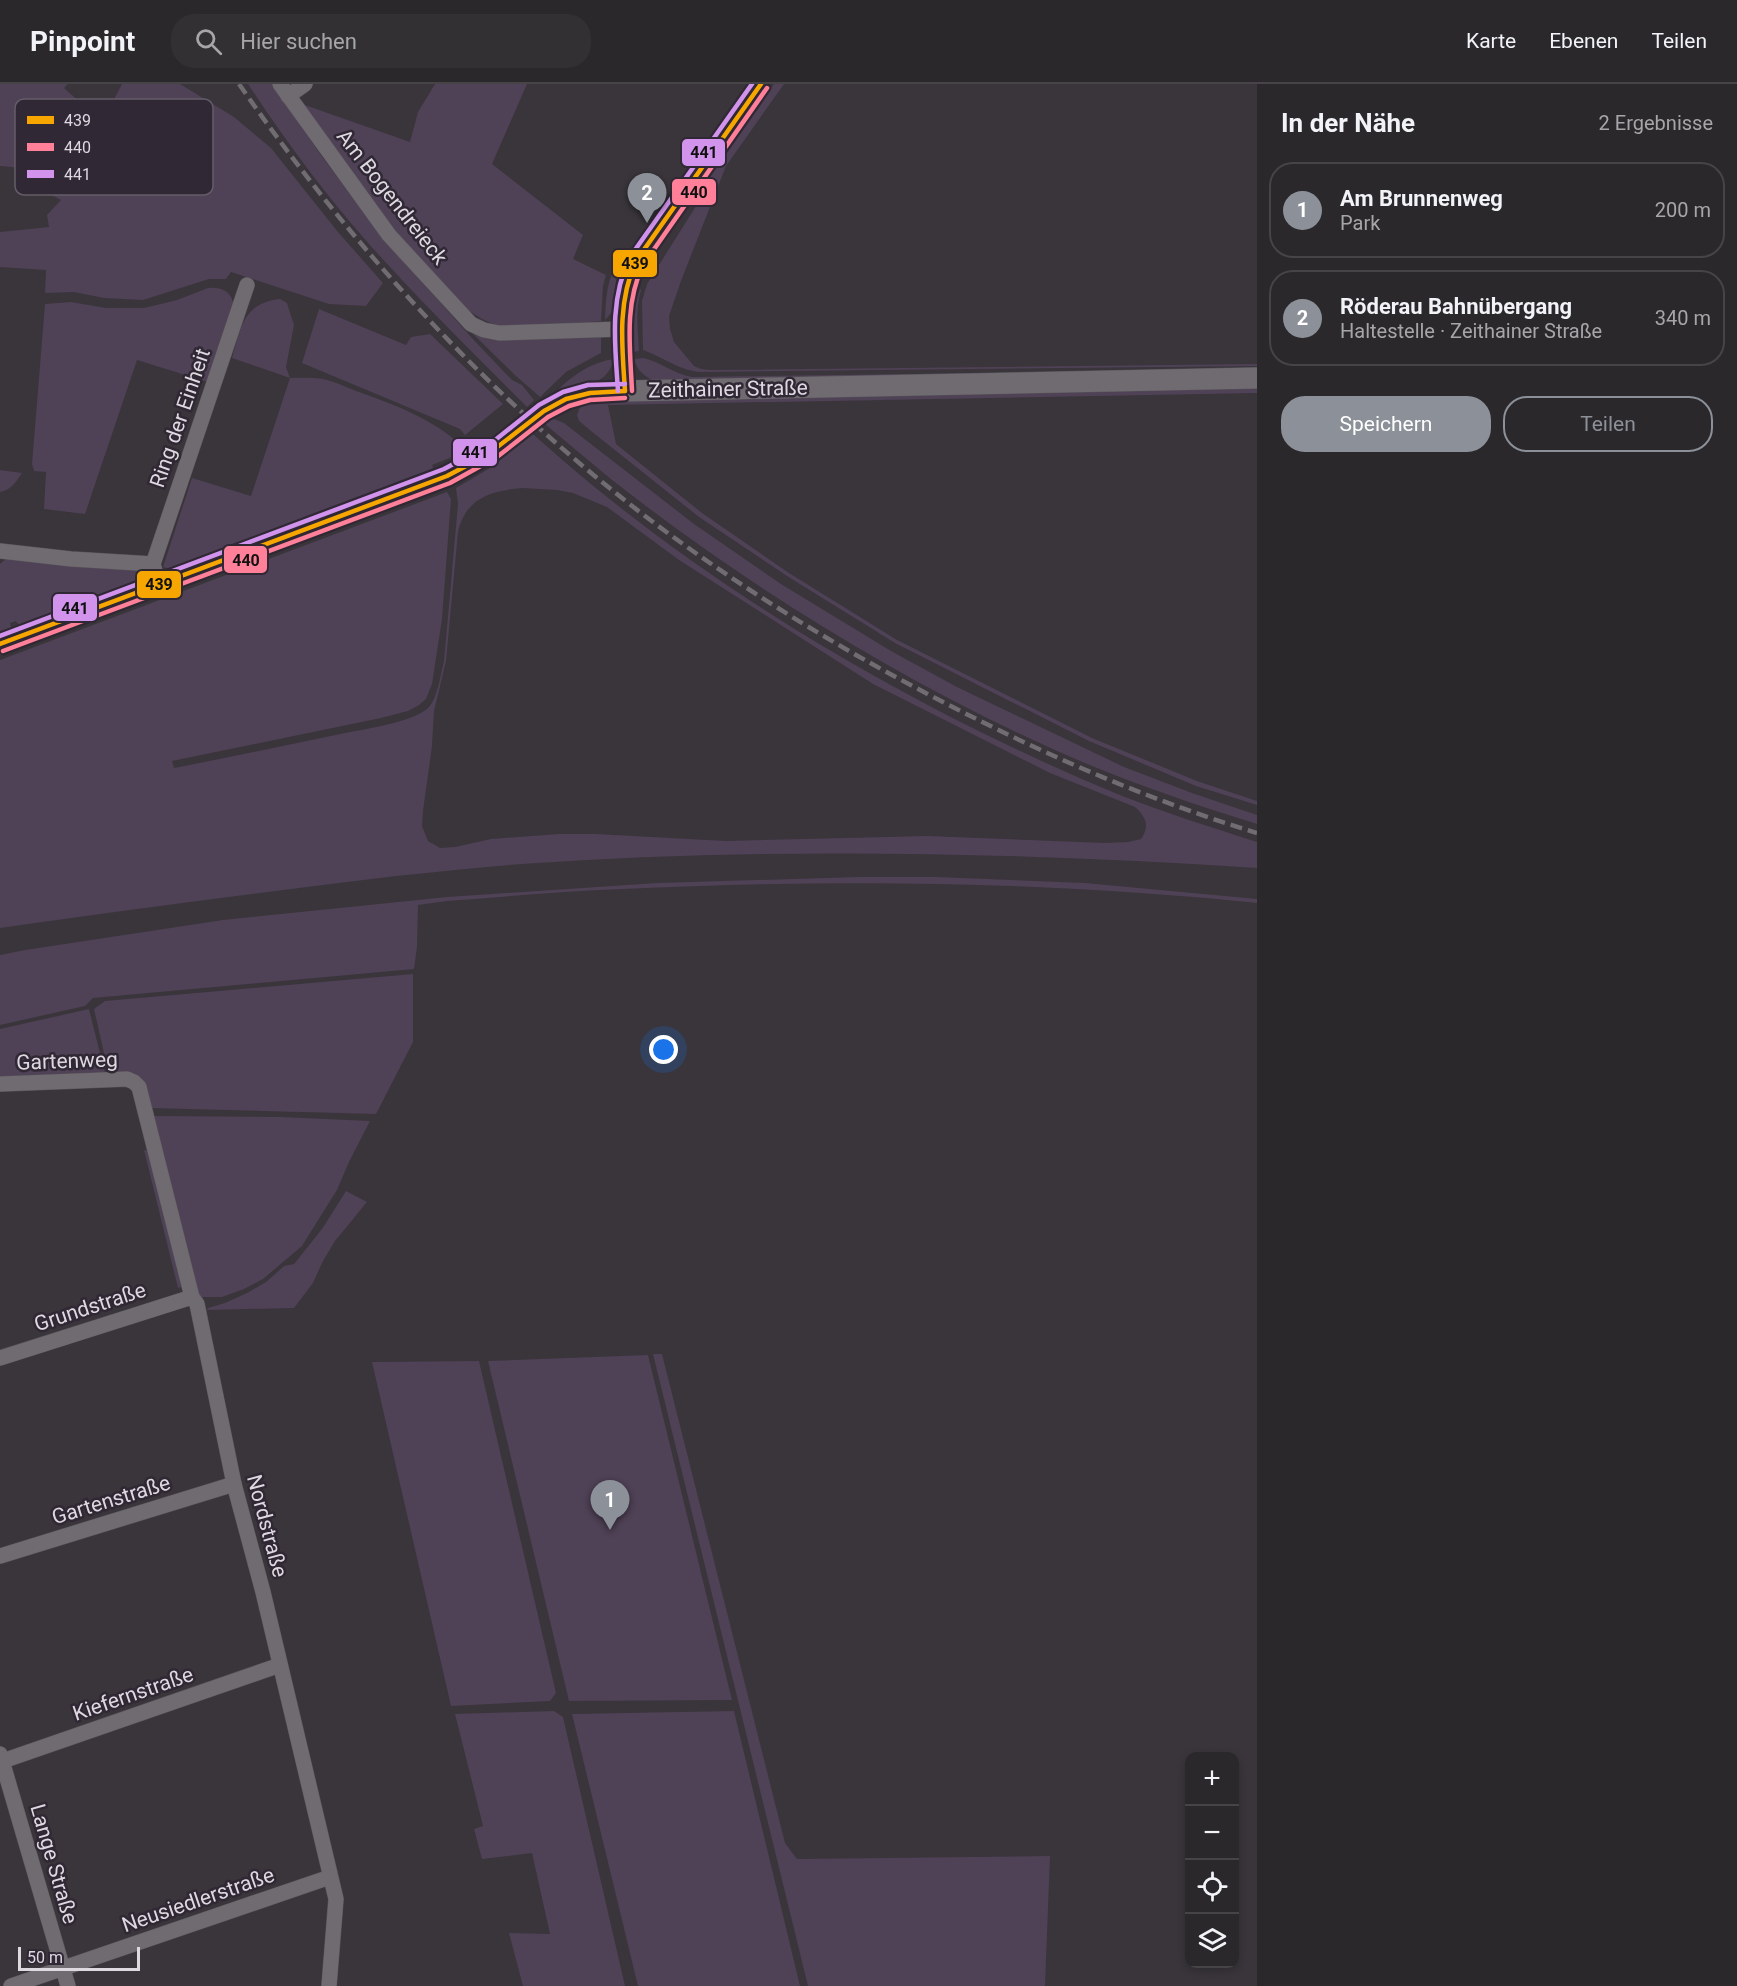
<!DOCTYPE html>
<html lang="de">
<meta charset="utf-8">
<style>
body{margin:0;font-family:Roboto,sans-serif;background:#333034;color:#f1f3f6}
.controls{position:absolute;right:18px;bottom:18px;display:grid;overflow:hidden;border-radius:12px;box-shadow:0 3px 9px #0003}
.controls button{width:54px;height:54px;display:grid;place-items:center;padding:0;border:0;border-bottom:2px solid #474448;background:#2b282c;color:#f1f3f6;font:30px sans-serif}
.scale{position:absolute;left:18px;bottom:15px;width:122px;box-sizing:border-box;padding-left:6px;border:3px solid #ded9e1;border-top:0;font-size:16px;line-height:21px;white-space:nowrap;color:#ded9e1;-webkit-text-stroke:4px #302834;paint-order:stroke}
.you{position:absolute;left:664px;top:966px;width:21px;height:21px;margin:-15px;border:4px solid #fff;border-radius:50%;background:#1a73e8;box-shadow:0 0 0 9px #1a73e833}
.badge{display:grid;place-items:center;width:39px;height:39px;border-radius:50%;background:#8c9099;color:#fff;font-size:20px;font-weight:700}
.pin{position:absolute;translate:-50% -50px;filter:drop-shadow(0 2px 3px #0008)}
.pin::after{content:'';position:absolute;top:32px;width:21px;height:18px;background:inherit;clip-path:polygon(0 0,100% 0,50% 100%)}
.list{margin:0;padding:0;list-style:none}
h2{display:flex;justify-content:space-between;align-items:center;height:78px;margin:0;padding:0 24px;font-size:26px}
h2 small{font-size:20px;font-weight:400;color:#a6a6a9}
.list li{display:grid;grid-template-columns:39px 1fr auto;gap:18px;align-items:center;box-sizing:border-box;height:96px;margin:0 12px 12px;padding:0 12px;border:2px solid #474448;border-radius:24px}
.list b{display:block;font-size:22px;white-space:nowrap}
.list p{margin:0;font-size:20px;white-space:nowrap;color:#a6a6a9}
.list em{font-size:20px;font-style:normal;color:#a6a6a9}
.actions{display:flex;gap:12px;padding:18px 24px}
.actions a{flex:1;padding:14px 0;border:2px solid #8c9099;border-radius:24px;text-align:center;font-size:21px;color:#8c9099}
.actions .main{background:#8c9099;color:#fff}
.icon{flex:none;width:33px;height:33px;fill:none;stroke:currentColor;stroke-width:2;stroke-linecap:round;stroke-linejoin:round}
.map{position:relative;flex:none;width:1257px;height:1902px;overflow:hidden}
header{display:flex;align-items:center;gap:36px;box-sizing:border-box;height:84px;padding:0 30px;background:#2b282c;border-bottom:2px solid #474448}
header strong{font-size:28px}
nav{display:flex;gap:33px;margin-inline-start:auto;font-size:21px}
.search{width:420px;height:54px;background:#333034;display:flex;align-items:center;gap:15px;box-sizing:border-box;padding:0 21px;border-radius:24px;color:#a6a6a9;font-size:22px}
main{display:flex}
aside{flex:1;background:#2b282c}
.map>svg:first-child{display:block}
.green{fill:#4f4156;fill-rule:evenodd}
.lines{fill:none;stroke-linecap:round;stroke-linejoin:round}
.street-casing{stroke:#565258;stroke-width:16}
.secondary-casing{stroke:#565258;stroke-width:22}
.street{stroke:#6f6b71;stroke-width:15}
.secondary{stroke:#6f6b71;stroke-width:21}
.rail{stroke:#706c72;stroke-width:4.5;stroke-dasharray:12 6;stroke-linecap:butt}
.bus-1-casing{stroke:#302834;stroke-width:9}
.bus-2-casing{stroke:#302834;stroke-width:9}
.bus-3-casing{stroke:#302834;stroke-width:9}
.bus-1{stroke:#f7a600;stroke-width:4.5}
.bus-2{stroke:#ff8098;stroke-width:4.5}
.bus-3{stroke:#d193ec;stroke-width:4.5}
.labels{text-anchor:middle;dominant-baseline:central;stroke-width:5;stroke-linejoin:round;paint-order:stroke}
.street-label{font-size:21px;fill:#ded9e1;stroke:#302834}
.key{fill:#302834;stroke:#645d68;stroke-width:1.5}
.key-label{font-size:16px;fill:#ded9e1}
.line-badge{stroke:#302834;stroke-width:2}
.pale-badge-label{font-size:16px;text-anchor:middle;font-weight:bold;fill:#111}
</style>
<header>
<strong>Pinpoint</strong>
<div class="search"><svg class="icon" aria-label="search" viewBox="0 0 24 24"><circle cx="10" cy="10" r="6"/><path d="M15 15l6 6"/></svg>Hier suchen</div>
<nav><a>Karte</a><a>Ebenen</a><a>Teilen</a></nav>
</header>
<main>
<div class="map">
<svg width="1257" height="1902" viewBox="0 0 1257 1902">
<rect width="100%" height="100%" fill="#39353b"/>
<g class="green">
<polygon points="0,0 68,0 64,4 90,27 65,91 73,93 122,0 180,0 234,33 271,64 338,148 383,199 366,222 329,220 231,188 226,195 209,195 143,216 104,214 74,208 45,209 46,186 0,183 0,148 49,143 47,131 61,116 36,103 34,85 0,82"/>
<path d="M248,0H272L323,74L384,156L471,253L512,296L522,301L534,316L527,323C474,270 419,216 369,160C324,109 285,56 248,0Z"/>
<path d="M435,0H527L492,80L583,151L573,175L606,191L603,202L601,237C572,239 524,247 497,241C486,238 477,232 468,226L394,146L302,20L410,58L418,28Z"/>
<path d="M774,0H784L726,82L681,197L669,232L670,245L674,258L694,282L701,285L711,286L1257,280V282L701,288C680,287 663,273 643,266L642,217L647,200L703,111L704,101Z"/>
<path d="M623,171L617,190L612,228L605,236C606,210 607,192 623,171Z"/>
<path d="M208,204C223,203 231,207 234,222L208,298L137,276L85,430L44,425L46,388L34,387L32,380L45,220L71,218L106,224H144L177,216Z"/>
<path d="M640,205L641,206C635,225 638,247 639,267L634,268L632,230Z"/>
<path d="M280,215L287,219L294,241L286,283L290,294C302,294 315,293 327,296C339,299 350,305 362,309C400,323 438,337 467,367L432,381L435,388L175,486L163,483L192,394L251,412L290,294L232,274C241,244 243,219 280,215Z"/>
<polygon points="319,225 406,261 411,253 430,250 503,320 465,351 460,345 302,279"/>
<polygon points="473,250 485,253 601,251 601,269 566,288 540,313 516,292"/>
<path d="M643,274C661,278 672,289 692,293L1257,285L657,298C645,293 638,288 634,275Z"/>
<path d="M614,275C606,306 580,297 556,308C572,291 592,278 614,275Z"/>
<polygon points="1257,301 1257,309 608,321 616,360 702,429 789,489 897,556 1092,654 1197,697 1257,717 1257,721 1196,702 1089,657 895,559 787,492 699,433 591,347 579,337 577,331 581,321 591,316"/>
<path d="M554,335L564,339L694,440L781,500L891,567L957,603L1124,683L1192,709L1257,731V740C1189,719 1122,696 1057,667C899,596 749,503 612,396C590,378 568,359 546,341L549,336Z"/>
<path d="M533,350C700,501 911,625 1120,711C1165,729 1211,743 1257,758V784C1012,768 767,763 522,780C480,783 438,788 396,792C264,808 132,825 0,844V576L447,408L451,415L442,535L432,600L426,615L419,621L408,627L381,634L172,677L174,684C231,673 288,661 345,649C365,645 413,638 428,624C437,616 441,589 444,577L458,420L456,404L490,384ZM522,404L557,406L573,409L607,423L679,476L873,600L1050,689L1135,723C1146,733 1150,742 1141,755L1128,758L1105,759L927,752L726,757L596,750H559L491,755L455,763L440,764L428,757L422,742L423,727L432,662L434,627L446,577L458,448C466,414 490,407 522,404Z"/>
<path d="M0,386L22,389C16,398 11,406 0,408Z"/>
<polygon points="7,474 136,485 138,490 133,502 21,543 16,537 10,539 12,547 0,551 0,480"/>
<path d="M859,793H936L1085,799L1257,815V819C1046,797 834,795 623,805C564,807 505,813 447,817L418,821L417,863L414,885L93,914L85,922L0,941V871L25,866L223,836L447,813L657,799Z"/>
<polygon points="413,890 413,958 376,1030 150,1024 143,997 135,990 109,991 94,925 105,917"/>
<polygon points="89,925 105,989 0,995 0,945"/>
<polygon points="152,1032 281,1033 370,1037 349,1078 337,1106 302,1162 263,1195 244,1205 222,1213 200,1213 193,1193"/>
<polygon points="144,1066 149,1067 183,1195 180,1196 181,1203 178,1204"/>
<polygon points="346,1107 367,1118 335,1157 323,1177 313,1199 294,1224 207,1226 208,1224 225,1219 247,1209 266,1198 284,1182 294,1180 322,1145"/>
<polygon points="653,1270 662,1270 785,1759 797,1775 1050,1772 1045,1902 808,1902"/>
<polygon points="648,1271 732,1616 569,1617 488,1277"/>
<polygon points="479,1277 556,1609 550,1617 451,1622 372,1278"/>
<polygon points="554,1627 563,1633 625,1902 523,1902 509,1849 550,1850 532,1769 482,1775 474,1745 483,1742 455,1630"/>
<polygon points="734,1627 800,1902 638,1902 572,1630"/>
</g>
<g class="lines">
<g class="street-casing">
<g id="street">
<polyline points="280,0 389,151 471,240 484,246 499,249 622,245"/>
<polyline points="288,12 305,0"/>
<path d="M625,307C623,263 614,216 636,177L761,0"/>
<polyline points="0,467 71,475 153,480"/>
<polyline points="159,501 153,480 247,201"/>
<polyline points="0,1000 127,995 134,998 139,1003 192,1213 197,1220 234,1400 263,1508 336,1815 329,1902"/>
<polyline points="0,1274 192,1213"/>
<polyline points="0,1472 234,1400"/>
<polyline points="0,1670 68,1902"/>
<polyline points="0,1678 280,1581"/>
<polyline points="11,1902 330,1793"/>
</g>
</g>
<g class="secondary-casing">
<polyline id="secondary" points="0,560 447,392 494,367 542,329 564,316 577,311 594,308 625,307 1257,294"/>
</g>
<use href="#street" class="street"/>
<use href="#secondary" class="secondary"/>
<path class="rail" d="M239,0C351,162 488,312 645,432C740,504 841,566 947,620C1047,672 1149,716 1257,749"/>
<g class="bus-1-casing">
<g id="bus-1">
<path d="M625,307C622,262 617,219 636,177L761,0"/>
<polyline points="0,560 447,392 487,371 544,327 566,315 590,309 625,307"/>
</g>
</g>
<g class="bus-2-casing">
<g id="bus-2">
<path d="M632,307C630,263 624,221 643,181L767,4"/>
<polyline points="3,567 450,399 497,373 548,333 569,322 590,316 625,314"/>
</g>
</g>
<g class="bus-3-casing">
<g id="bus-3">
<path d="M618,307C615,261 609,216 630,173L752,0"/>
<polyline points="0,552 444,385 489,361 539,321 563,308 588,301 625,300"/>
</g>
</g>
<use href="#bus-1" class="bus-1"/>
<use href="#bus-2" class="bus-2"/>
<use href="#bus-3" class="bus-3"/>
</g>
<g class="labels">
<g class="street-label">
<text transform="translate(392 113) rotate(52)">Am Bogendreieck</text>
<text transform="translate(728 305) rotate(-1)">Zeithainer Straße</text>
<text transform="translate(180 334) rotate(-71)">Ring der Einheit</text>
<text transform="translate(67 977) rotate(-2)">Gartenweg</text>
<text transform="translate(90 1223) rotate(-18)">Grundstraße</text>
<text transform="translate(111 1416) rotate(-17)">Gartenstraße</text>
<text transform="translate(267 1442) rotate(75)">Nordstraße</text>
<text transform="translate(133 1610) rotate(-19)">Kiefernstraße</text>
<text transform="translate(54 1780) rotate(74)">Lange Straße</text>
<text transform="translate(198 1816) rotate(-19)">Neusiedlerstraße</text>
</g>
</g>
<rect x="15" y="15" width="198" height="96" rx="9" class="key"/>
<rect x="27" y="32" width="27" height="8" fill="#f7a600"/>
<rect x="27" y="59" width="27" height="8" fill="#ff8098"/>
<rect x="27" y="86" width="27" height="8" fill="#d193ec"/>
<g class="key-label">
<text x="64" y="42">439</text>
<text x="64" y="69">440</text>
<text x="64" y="96">441</text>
</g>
<g class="line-badge">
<rect x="681" y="54" width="45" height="29" rx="6" fill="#d193ec"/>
<rect x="671" y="94" width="46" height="28" rx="6" fill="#ff8098"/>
<rect x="612" y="165" width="46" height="29" rx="6" fill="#f7a600"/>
<rect x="452" y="354" width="46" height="29" rx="6" fill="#d193ec"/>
<rect x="223" y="461" width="45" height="29" rx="6" fill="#ff8098"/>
<rect x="136" y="486" width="46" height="29" rx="6" fill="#f7a600"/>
<rect x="52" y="509" width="46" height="29" rx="6" fill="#d193ec"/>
</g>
<g class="pale-badge-label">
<text x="704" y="74">441</text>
<text x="694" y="114">440</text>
<text x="635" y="185">439</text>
<text x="475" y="374">441</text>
<text x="246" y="482">440</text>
<text x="159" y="506">439</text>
<text x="75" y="530">441</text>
</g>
</svg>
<div class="controls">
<button>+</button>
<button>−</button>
<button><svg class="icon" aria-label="locate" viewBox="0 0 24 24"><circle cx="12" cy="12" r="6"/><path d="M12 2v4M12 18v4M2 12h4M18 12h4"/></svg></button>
<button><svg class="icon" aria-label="layers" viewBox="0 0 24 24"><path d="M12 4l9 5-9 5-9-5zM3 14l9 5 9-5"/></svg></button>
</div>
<div class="scale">50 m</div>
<div class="you"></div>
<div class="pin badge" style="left:610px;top:1446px">1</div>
<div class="pin badge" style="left:647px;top:139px">2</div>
</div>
<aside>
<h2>In der Nähe<small>2 Ergebnisse</small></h2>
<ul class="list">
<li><span class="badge">1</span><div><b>Am Brunnenweg</b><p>Park</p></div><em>200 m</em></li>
<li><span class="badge">2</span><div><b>Röderau Bahnübergang</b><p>Haltestelle · Zeithainer Straße</p></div><em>340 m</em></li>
</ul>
<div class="actions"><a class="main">Speichern</a><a>Teilen</a></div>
</aside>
</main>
